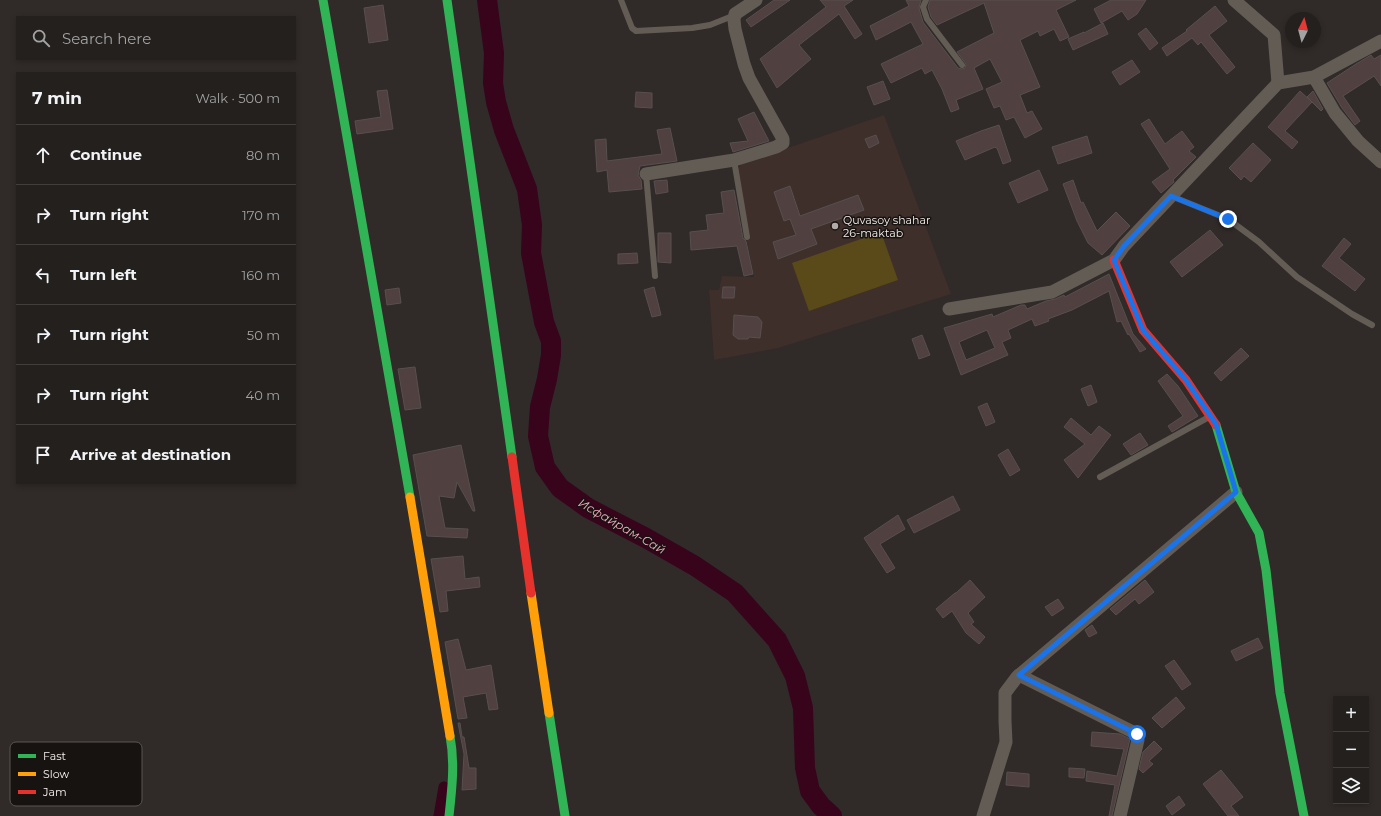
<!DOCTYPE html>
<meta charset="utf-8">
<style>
body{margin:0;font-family:Montserrat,sans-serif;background:#302d2b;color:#f1f3f6}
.controls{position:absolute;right:12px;bottom:12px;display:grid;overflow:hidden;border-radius:0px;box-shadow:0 2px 6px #0003}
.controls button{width:36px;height:36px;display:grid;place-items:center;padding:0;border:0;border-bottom:1px solid #413e3c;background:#24201e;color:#f1f3f6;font:20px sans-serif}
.compass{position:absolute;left:1285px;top:12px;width:36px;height:36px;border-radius:50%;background:#24201e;box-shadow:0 2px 6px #0003;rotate:6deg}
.stop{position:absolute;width:12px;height:12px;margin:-9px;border:3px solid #1a73e8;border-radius:50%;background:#fff}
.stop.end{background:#1a73e8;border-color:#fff;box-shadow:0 1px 4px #0008}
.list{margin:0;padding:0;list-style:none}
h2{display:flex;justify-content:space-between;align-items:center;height:52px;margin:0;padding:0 16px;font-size:17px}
h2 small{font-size:13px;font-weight:400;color:#a3a3a4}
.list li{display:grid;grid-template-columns:26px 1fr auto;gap:12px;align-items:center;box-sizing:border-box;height:60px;padding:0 16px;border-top:1px solid #413e3c}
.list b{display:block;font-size:15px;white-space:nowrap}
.list em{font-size:13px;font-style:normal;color:#a3a3a4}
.icon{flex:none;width:22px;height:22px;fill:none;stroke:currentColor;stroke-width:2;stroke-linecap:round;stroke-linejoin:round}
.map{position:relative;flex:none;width:1381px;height:816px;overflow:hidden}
.search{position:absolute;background:#24201e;box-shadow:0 2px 6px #0003;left:16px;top:16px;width:280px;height:44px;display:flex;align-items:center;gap:10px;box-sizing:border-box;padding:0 14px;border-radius:0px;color:#a3a3a4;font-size:15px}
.panel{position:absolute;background:#24201e;box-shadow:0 2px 6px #0003;left:16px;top:72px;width:280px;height:412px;border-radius:0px}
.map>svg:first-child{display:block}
.built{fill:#3e2f2a}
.green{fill:#5a4a19}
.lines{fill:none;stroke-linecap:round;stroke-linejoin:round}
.canal{stroke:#38041b;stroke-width:11}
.river{stroke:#38041b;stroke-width:20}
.building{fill:#50403f;stroke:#56504f;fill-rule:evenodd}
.lane{stroke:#635c55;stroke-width:6}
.street{stroke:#635c55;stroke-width:13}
.fast{stroke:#30b455;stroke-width:9}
.slow{stroke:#ff9f0a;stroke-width:9}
.jam{stroke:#e5322d;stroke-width:9}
.route{stroke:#1a73e8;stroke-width:5}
.poi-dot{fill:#b1aba8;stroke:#171311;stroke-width:1.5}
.labels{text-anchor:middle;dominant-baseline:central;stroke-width:3;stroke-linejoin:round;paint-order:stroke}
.poi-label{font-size:11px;fill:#f7f0ed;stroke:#171311;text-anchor:start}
.water-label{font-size:12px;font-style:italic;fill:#faa8c4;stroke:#171311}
.key{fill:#171311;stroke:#5a5553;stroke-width:1}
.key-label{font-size:11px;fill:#f7f0ed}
</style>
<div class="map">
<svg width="1381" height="816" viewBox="0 0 1381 816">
<rect width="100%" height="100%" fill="#302a28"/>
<polygon class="built" points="884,115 951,294 778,348 714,360 709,290 719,290 722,276 754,277 734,175 741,164"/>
<polygon class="green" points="881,232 898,280 809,311 792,263"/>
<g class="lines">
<polyline class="canal" points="439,816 444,787"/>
<polyline class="river" points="487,0 494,53 493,83 496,102 504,130 527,189 532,225 531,253 544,322 551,341 551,355 547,379 540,407 538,436 545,467 560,488 588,508 646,538 695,566 735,593 777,640 795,676 803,708 805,768 810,791 821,806 832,816"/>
</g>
<g class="building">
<polygon points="774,0 790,0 751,27 746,20"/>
<polygon points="820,0 853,0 844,6 862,34 855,39 839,14 799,45 811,59 777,88 760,59 826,7"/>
<polygon points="906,0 921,0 919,8 923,22 958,68 962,69 965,68 966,64 957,52 994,33 984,3 937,25 931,17 928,7 930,0 1076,0 1056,10 1069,37 1060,41 1054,29 1040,36 1038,31 1020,40 1040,87 1020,95 1027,113 1032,111 1042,129 1025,138 1014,117 1006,120 1000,106 994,108 986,89 1002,82 990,59 974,68 983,89 956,100 959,109 951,112 942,89 932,70 925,74 922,68 891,83 881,64 923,44 911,22 876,40 870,26 909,6"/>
<polygon points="1111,0 1146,0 1137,14 1128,20 1122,11 1101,23 1094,9"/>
<polygon points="383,5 388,40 369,43 364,8"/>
<polygon points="1215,6 1227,21 1209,35 1235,67 1227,74 1201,42 1198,45 1192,38 1167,56 1162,48 1187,31 1186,30"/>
<polygon points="1103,23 1108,34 1073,50 1068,39 1084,32 1084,33"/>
<polygon points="1146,28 1158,43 1150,50 1138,34"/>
<polygon points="1371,55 1374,59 1381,55 1381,86 1374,76 1343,96 1360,121 1355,125 1342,108 1327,83 1356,64"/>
<polygon points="1132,60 1140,72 1120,85 1112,72"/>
<polygon points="883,81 890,99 874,105 867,87"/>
<polygon points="387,90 393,129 357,134 355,121 381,117 377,91"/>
<polygon points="1300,91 1312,102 1285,131 1298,142 1292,149 1268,127"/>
<polygon points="1313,91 1323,109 1321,111 1307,97"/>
<polygon points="636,92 652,93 652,108 635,107"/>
<polygon points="754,112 769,141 733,152 730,143 748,141 738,119"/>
<polygon points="1149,119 1165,144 1182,131 1194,147 1189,151 1196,157 1173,180 1174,182 1168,187 1161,193 1152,182 1170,169 1141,124"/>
<polygon points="999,125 1011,161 1003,164 997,148 996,148 995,147 965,160 956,141 981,131"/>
<polygon points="670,128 677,161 640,166 638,175 641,180 642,189 609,192 607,170 597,172 595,140 606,139 607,161 662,154 657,130"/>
<polygon points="876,135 879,143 869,148 865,139"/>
<polygon points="1087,136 1092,153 1058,164 1052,147"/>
<polygon points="1253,143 1271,160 1251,182 1244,176 1241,180 1229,168"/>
<polygon points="1039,170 1048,190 1018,203 1009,183"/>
<polygon points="667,180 668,192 656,194 654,181"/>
<polygon points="1073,180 1081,203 1083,202 1097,231 1116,212 1130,226 1102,255 1088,243 1077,221 1063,184"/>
<polygon points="790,186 800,216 858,195 864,210 811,229 817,244 778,259 773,242 796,235 790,219 784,221 774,192"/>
<polygon points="734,190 743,238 746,241 753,274 744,276 737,246 691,250 690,232 708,230 706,215 724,213 721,192"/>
<polygon points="1210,230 1223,245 1182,277 1170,262"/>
<polygon points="658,233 671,233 671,263 658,262"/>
<polygon points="1344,238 1351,244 1339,258 1365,279 1355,291 1322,266"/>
<polygon points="637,253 638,263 618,264 618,254"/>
<path d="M1109,274L1133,334L1146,349L1140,352L1129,334L1128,335L1121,321L1117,322L1109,291L1072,310L1048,319L1049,321L1035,326L1032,319L1008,330L1011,338L1002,342L1008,355L961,375L944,328L992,314L993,317L1021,305H1025L1027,309L1046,301L1055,299L1064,295L1065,297ZM987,330L995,348L966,360L959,342Z"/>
<polygon points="654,287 661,315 652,317 644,290"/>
<polygon points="723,287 735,287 734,298 722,298"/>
<polygon points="399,288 401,303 387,305 385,290"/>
<polygon points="734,315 758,317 762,322 760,338 749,337 748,339 738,339 733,335"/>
<polygon points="922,335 930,355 919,359 912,339"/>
<polygon points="1241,348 1249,356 1221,381 1214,373"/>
<polygon points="415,367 421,408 405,410 398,369"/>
<polygon points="1167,374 1178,386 1198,416 1172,432 1168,426 1183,416 1158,381"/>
<polygon points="1091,385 1097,402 1088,406 1081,389"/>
<polygon points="987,403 995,422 986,426 978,407"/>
<polygon points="1071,418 1091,435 1099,426 1111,435 1078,478 1064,460 1085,444 1064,427"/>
<polygon points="1140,433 1148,445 1131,455 1123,444"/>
<polygon points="461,445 475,511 473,511 457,482 454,498 439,496 445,528 468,529 467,538 427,536 413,455"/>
<polygon points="1008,449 1020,470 1010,476 998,455"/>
<polygon points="953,496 960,510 914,533 907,520"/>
<polygon points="898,515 905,529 880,544 895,568 887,573 864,538"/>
<polygon points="463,556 465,579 479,577 480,587 446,591 448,611 440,612 431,559"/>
<polygon points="970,580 985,597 968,613 974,622 971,624 985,637 979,644 966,633 952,611 943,618 936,609 955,593 956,593"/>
<polygon points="1145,580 1154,592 1139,604 1135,599 1116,615 1110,609"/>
<polygon points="1058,599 1064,608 1052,616 1045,607"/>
<polygon points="1092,625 1097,633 1089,637 1085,630"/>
<polygon points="1258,638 1263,648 1236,661 1231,651"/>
<polygon points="458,639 466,670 491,665 498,709 489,710 486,693 463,697 467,718 458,719 445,642"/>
<polygon points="1174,660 1191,684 1182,690 1165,666"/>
<polygon points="1176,697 1185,708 1162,728 1152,718"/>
<polygon points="458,723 460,723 462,737 464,737 469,768 476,768 476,789 462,790 464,754"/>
<polygon points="1092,732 1120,734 1130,739 1112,816 1109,816 1115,785 1086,781 1087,771 1117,776 1124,749 1091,746"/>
<polygon points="1154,741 1162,749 1149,761 1153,764 1143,773 1139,769 1143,752"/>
<polygon points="1069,768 1085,769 1084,778 1069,777"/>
<polygon points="1221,770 1243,797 1231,806 1239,816 1228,816 1203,784"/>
<polygon points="1007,772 1029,774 1029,787 1006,785"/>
<polygon points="1179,796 1185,805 1172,815 1166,806"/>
</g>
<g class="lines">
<g class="lane">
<polyline points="621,0 632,28 636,31 692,28 710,25 735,15"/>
<polyline points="926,0 923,7 927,19 962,65"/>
<polyline points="734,160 747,237"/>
<polyline points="646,174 655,276"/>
<polyline points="1171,196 1228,219 1259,242 1297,277 1352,314 1372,325"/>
<polyline points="1100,477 1209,417"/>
</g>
<g class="street">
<polyline points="1234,0 1274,35 1278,83"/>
<polyline points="1314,77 1335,113 1358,141 1381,162"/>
<polyline points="646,174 734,160 776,147 783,143 783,139 749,78 744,64 735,29 734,20 735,14 756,0"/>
<polyline points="949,309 1052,292 1114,260 1124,246 1278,83 1314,77 1381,41"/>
<polyline points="1019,675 1137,734 1138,740 1120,816"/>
<polyline points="983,816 1006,742 1005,721 1005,693 1017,677 1236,492"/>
</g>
<g class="fast">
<polyline points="323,0 410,497"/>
<polyline points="447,0 512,457"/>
<polyline points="1216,425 1236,492 1259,533 1266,570 1280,693 1304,816"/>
<polyline points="549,713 565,816"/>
<path d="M449,816C452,789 455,763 450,736"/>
</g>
<g class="slow">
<polyline points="410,497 450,736"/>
<polyline points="531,593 549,713"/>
</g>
<g class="jam">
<polyline points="1114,260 1143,330 1186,380 1216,425"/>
<polyline points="512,457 531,593"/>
</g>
</g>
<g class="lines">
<polyline class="route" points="1137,734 1019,675 1236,492 1216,424 1186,380 1143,330 1114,260 1124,246 1171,196 1228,219"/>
</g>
<circle class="poi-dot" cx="835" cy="226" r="4"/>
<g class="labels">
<g class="poi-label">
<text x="843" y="220">Quvasoy shahar<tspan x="843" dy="13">26-maktab</tspan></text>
</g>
<g class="water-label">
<text transform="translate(622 526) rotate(30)">Исфайрам-Сай</text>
</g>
</g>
<rect x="10" y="742" width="132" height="64" rx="6" class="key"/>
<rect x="18" y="754" width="18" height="4" fill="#30b455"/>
<rect x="18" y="772" width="18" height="4" fill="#ff9f0a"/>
<rect x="18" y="790" width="18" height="4" fill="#e5322d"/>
<g class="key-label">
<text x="43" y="760">Fast</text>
<text x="43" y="778">Slow</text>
<text x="43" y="796">Jam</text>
</g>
</svg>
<div class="controls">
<button>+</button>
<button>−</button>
<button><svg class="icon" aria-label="layers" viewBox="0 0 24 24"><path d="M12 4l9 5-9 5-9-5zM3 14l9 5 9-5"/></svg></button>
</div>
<svg class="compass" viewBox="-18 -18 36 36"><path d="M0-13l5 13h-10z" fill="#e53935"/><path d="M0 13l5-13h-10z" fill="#a3a3a4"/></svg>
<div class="stop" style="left:1137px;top:734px"></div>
<div class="stop end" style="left:1228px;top:219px"></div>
<div class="search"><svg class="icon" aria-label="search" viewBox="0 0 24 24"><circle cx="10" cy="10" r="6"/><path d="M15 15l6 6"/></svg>Search here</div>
<section class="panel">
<h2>7 min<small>Walk · 500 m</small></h2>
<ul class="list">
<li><svg class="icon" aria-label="ahead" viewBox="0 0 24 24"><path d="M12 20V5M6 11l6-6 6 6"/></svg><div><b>Continue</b></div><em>80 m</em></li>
<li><svg class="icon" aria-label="right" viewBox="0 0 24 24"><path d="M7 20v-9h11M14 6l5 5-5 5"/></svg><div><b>Turn right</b></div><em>170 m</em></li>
<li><svg class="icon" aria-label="left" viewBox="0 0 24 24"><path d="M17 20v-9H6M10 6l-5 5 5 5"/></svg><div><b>Turn left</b></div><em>160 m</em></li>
<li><svg class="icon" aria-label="right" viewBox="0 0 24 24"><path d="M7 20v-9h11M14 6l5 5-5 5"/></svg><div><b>Turn right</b></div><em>50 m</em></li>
<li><svg class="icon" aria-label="right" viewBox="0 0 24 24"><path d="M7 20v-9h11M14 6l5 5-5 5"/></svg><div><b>Turn right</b></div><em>40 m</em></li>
<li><svg class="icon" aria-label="arrive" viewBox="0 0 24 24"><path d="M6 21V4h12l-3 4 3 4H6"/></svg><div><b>Arrive at destination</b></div></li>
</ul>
</section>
</div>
